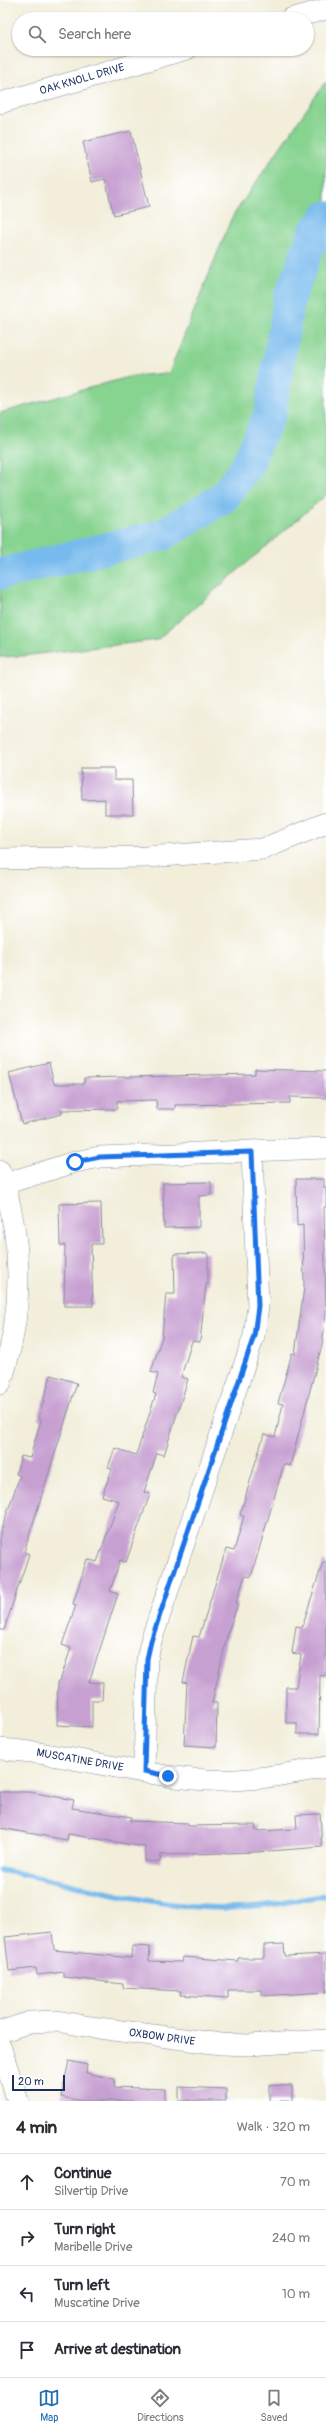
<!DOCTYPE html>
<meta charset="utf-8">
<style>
body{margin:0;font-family:Pangolin,sans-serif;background:#f7f7f7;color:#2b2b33}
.scale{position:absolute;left:12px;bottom:10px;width:53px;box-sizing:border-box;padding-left:4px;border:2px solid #1b2f5e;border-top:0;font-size:11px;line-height:14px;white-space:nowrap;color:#1b2f5e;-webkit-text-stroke:3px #fff;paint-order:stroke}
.stop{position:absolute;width:12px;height:12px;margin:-9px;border:3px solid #1a73e8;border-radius:50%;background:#fff}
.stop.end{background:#1a73e8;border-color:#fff;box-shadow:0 1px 4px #0008}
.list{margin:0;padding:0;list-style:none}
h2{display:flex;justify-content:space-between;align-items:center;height:52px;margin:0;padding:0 16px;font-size:17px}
h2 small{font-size:13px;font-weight:400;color:#7c7c81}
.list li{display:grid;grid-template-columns:26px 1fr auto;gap:12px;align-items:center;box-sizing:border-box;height:56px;padding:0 16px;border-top:1px solid #e1e1e2}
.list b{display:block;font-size:15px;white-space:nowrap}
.list p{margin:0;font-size:13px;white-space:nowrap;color:#7c7c81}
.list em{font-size:13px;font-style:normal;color:#7c7c81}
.icon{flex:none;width:22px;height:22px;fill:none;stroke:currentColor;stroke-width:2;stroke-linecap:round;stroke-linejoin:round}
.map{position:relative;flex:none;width:326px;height:2101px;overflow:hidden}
.search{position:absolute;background:#fff;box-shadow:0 1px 3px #0004;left:12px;right:12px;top:12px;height:44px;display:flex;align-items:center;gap:10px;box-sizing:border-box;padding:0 14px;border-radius:22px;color:#7c7c81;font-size:15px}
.sheet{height:276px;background:#fff}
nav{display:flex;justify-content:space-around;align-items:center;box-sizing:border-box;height:56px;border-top:1px solid #e1e1e2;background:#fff;font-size:11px;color:#7c7c81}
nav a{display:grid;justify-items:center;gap:2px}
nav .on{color:#1f6fb2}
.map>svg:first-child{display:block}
.green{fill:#87d390;stroke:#518177}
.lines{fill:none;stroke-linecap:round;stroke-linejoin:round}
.stream{stroke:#77baed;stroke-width:5.5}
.river{stroke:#77baed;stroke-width:32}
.building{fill:#c7a0d2}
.minor-casing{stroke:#868e9c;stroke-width:22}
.minor{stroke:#fff;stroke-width:21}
.route{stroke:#1a73e8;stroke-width:5}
.labels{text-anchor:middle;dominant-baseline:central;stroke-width:3;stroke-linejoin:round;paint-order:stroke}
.street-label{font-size:11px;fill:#1b2f5e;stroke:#fff}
</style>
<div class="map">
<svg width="326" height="2101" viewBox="0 0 326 2101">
<rect width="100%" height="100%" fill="#fff"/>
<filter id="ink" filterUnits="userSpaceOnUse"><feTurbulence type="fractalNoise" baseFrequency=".025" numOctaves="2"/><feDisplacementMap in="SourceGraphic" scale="8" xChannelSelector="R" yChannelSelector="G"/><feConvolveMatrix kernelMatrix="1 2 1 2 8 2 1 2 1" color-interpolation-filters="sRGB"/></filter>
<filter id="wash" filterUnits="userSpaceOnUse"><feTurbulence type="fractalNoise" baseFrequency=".012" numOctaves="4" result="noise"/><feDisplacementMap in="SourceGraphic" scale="16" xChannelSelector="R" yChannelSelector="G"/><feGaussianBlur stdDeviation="0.9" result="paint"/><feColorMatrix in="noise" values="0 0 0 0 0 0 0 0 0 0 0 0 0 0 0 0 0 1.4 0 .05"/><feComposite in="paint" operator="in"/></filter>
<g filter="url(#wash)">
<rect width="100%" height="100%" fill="#f2eeda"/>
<polygon class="green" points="326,81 326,495 157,640 22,656 0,657 0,413 132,376 169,373 232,217"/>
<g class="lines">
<path class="stream" d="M0,1870C75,1883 147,1907 224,1908C258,1909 293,1901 326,1895"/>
<polyline class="river" points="0,574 162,535 224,497 247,465 270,413 289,299 314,233 326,217"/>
</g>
<g id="blocks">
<g class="building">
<polygon points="131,131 149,207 114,215 105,179 92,182 83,142"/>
<polygon points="81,768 114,768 114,780 132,780 133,814 105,814 105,799 82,800"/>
<polygon points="49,1063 54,1084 84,1084 84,1078 255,1074 255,1069 326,1071 326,1098 290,1097 290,1103 175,1105 175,1109 157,1109 156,1100 117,1101 117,1109 61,1110 62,1114 22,1124 9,1073"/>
<polygon points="296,1179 324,1179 324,1188 326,1188 326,1207 324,1207 326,1314 322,1345 290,1466 284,1464 251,1577 245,1576 236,1603 238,1604 228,1632 212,1703 217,1703 216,1747 184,1745 187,1683 183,1682 193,1636 199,1637 226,1549 234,1551 244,1516 240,1515 264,1434 275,1437 283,1404 278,1403 292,1353 295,1354 304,1288 303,1225 297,1226"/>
<polygon points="211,1182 211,1195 199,1196 199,1227 164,1228 163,1183"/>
<polygon points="101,1203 102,1244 91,1244 93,1306 64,1306 65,1245 60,1245 59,1204"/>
<polygon points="208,1253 208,1284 206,1284 200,1342 192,1341 181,1377 188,1379 164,1455 157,1453 144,1492 150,1494 126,1562 120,1560 110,1591 118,1594 89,1682 103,1683 102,1700 92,1700 92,1727 57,1725 58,1681 60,1681 71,1648 62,1645 76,1605 73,1604 87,1559 97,1562 119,1501 102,1496 112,1469 108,1467 115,1448 136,1455 156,1394 153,1393 158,1374 151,1372 162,1337 166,1294 175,1294 174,1254"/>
<polygon points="51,1375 77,1383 24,1552 29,1554 4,1630 0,1630 0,1534 20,1475 16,1474 21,1456 30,1458 41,1420 38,1419"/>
<polygon points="323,1562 326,1562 326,1676 320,1675 319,1734 297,1734 297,1723 286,1723 286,1687 296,1687 301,1655 292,1653 296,1626 302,1627"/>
<polygon points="0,1792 29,1792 74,1800 72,1808 131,1817 130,1821 188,1823 188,1826 255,1825 256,1831 297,1829 296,1815 320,1814 322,1847 256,1852 161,1855 160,1862 145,1861 145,1847 68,1834 67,1840 0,1828"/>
<polygon points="52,1932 54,1950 131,1958 132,1946 150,1947 149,1961 182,1962 183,1957 238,1961 238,1958 264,1958 264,1945 284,1944 285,1956 326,1954 326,1992 262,1996 262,1990 228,1990 228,1998 180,1995 181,1991 123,1988 123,1984 64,1977 64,1972 37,1975 36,1968 9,1971 5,1937"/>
<polygon points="69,2061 87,2065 86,2073 115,2079 114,2087 165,2089 165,2101 82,2101 61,2097"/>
<polygon points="269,2085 292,2086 292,2101 269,2101"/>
<polygon points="179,2087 226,2089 226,2101 179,2101"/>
</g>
</g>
</g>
<g filter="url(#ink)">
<use href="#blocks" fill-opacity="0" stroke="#868e9c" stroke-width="1"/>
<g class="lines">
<g class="minor-casing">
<g id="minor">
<polyline points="290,19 326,9"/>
<polyline points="0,103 187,49"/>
<polyline points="0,859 146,857 263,849 326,823"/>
<path d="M0,1171C24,1241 24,1315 0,1384"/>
<polyline points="4,1184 75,1162 100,1157 326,1148"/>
<path d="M0,1749C65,1753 128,1773 193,1779C238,1784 282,1775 326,1767"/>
<polyline points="144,1771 147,1659 151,1641 254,1336 258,1306 252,1152"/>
<polyline points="0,2032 30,2022 57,2021 91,2027 221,2044 249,2045 326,2040"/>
<polyline points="0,2046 18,2101"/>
</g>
</g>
<use href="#minor" class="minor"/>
</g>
</g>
<g class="lines" filter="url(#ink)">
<polyline class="route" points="75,1162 100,1157 252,1152 258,1306 254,1336 151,1641 147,1659 144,1771 168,1776"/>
</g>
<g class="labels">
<g class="street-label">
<text transform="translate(82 79) rotate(-16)">OAK KNOLL DRIVE</text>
<text transform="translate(80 1760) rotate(10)">MUSCATINE DRIVE</text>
<text transform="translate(162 2037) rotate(8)">OXBOW DRIVE</text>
</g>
</g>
</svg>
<div class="scale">20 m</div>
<div class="stop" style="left:75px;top:1162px"></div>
<div class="stop end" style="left:168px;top:1776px"></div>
<div class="search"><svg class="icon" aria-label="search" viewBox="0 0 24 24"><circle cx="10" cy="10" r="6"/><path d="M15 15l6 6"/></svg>Search here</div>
</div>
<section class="sheet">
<h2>4 min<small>Walk · 320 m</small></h2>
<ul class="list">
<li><svg class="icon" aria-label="ahead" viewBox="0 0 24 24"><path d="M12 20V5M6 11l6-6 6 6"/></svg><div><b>Continue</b><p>Silvertip Drive</p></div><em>70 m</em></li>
<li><svg class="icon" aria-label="right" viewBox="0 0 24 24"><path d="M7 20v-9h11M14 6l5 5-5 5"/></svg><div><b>Turn right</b><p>Maribelle Drive</p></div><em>240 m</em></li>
<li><svg class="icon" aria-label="left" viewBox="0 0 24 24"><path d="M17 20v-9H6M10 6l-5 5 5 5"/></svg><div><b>Turn left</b><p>Muscatine Drive</p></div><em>10 m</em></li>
<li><svg class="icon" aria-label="arrive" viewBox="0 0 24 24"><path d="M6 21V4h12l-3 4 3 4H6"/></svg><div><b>Arrive at destination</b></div></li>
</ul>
</section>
<nav>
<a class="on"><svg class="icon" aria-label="map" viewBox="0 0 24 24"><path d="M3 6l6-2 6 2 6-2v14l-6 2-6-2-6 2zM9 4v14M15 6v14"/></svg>Map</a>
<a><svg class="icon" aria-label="directions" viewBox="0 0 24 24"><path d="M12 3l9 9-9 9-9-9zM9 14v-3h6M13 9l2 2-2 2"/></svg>Directions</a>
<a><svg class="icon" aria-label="saved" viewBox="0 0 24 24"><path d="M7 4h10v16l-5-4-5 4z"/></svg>Saved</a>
</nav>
